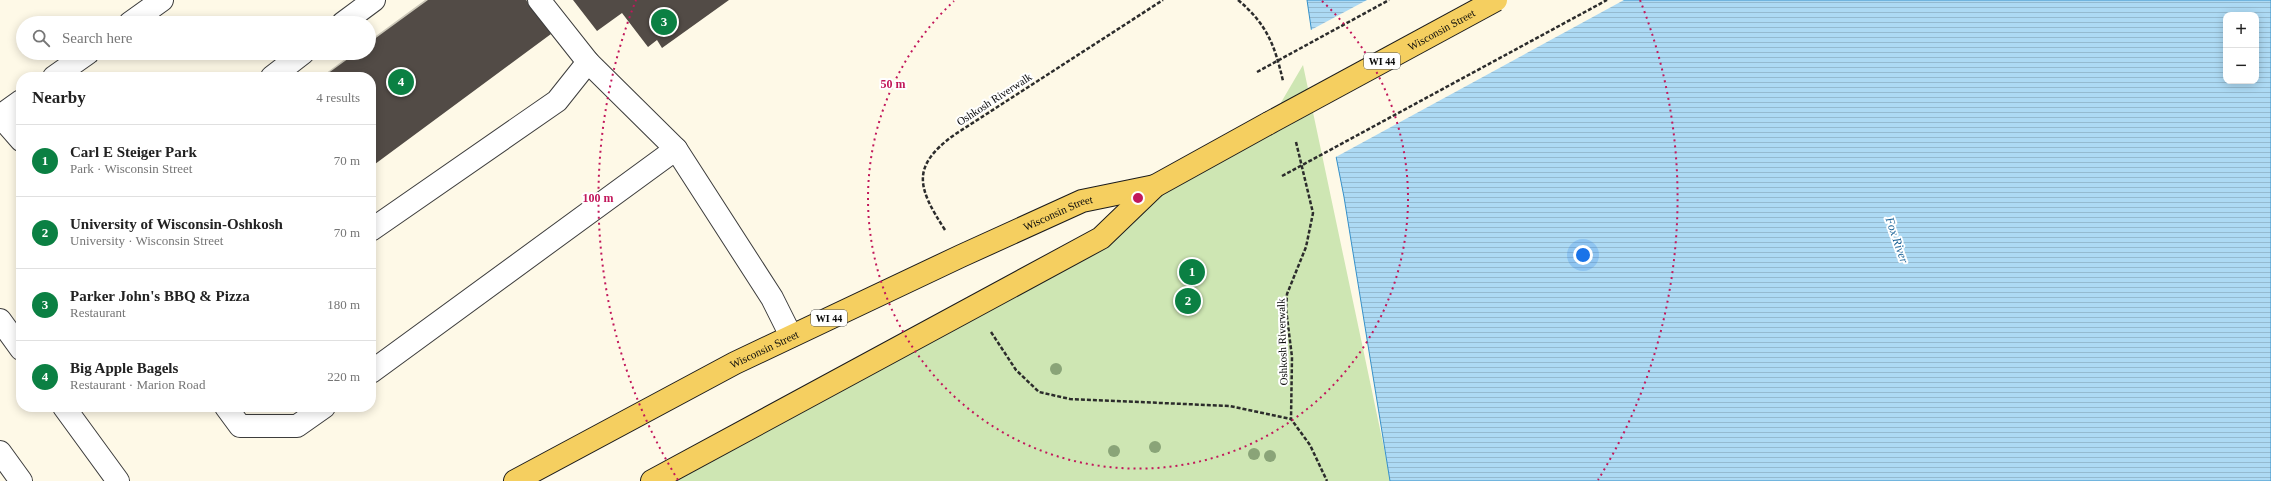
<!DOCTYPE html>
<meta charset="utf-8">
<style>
body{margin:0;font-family:"Times New Roman",serif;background:#f2f2f2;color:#222}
.controls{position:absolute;right:12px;top:12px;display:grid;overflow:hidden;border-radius:8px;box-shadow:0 2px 10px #0003}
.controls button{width:36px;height:36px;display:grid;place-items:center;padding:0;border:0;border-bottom:1px solid #e0e0e0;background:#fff;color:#222;font:20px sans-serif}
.you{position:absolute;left:1583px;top:255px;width:14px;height:14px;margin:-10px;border:3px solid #fff;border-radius:50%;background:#1a73e8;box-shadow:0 0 0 6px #1a73e833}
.badge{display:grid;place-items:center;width:26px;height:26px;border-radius:50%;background:#0b8043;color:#fff;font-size:13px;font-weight:700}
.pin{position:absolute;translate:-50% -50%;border:2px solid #fff;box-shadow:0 1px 4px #0006}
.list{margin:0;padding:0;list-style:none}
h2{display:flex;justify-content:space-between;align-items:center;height:52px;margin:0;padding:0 16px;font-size:17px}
h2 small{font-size:13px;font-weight:400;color:#767676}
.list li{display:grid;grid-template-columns:26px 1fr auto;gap:12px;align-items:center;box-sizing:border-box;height:72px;padding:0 16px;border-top:1px solid #e0e0e0}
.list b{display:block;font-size:15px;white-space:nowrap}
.list p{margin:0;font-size:13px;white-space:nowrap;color:#767676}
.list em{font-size:13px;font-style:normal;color:#767676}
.icon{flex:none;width:22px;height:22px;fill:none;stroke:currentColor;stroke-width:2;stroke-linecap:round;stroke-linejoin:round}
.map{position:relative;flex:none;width:2271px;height:481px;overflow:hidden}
.search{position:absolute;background:#fff;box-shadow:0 2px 10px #0003;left:16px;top:16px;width:360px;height:44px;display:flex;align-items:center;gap:10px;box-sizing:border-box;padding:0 14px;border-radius:22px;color:#767676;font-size:15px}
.panel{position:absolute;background:#fff;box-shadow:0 2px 10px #0003;left:16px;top:72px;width:360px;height:340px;border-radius:16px}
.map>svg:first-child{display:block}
.grass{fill:#cee6b3}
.water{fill:url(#water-rules);stroke:#3690c9;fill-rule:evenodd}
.pier{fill:#fef9e7}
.shadow{fill:#0003}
.building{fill:#524b46}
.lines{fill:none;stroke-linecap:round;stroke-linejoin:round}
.minor-casing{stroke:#3d3d3d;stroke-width:24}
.major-casing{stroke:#1b1b1b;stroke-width:24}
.path{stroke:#2c2c2c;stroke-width:2.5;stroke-dasharray:4 2;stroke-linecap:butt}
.minor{stroke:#fff;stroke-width:22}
.major{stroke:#f5cf60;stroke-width:22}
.major-bridge-casing{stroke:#1b1b1b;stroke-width:24;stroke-linecap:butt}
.path-bridge{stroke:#2c2c2c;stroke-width:2.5;stroke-dasharray:4 2;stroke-linecap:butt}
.major-bridge{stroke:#f5cf60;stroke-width:22}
.tree{fill:#8aa478}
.ring{fill:none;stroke:#c2185b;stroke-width:2;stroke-dasharray:2 4}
.labels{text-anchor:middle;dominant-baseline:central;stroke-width:4;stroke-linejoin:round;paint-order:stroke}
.shield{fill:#fff;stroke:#545454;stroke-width:1}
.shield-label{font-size:10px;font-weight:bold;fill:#0a0a0a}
.street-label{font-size:11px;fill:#0a0a0a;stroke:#fff}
.water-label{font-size:12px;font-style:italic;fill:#186196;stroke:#fff}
.centre{fill:#c2185b;stroke:#fff;stroke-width:2}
.ring-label{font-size:12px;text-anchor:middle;font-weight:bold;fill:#c2185b;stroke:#fff;stroke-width:4;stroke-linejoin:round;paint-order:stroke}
</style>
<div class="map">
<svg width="2271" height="481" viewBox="0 0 2271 481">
<defs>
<pattern id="water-rules" width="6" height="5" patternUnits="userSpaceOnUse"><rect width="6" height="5" fill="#addaf4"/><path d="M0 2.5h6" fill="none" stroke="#94bad0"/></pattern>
</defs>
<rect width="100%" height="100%" fill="#fef9e7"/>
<polygon class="grass" points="1303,65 1391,481 652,481 1101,238 1155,186 1269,123"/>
<path class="water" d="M1307,0H2271V481H1390L1344,197L1312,34ZM2226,15H2256V81H2226Z"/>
<polygon class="pier" points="1367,0 1624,0 1334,158 1309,31"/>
<polygon class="shadow" points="425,0 548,0 563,21 550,33 371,166 371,77 321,77 353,53 369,53 369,41"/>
<g class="building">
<polygon points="428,0 526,0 551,34 371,167 371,77 323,77 356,53 369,53 369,43"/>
<polygon points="573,0 729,0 662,48 657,40 648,47 622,13 597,31"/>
</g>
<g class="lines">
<g class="minor-casing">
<g id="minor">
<polyline points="539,0 588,62 676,149"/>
<polyline points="130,23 162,0"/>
<polyline points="343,23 374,0"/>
<polyline points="54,77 88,53"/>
<polyline points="272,77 303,53"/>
<polyline points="0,116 21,140"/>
<polyline points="0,116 21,101"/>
<polyline points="371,230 557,101 588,62"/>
<polyline points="0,320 21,349"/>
<polyline points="371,372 676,149 772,298 791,336"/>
<polyline points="64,407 118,481"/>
<polyline points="226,407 240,426 297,426 324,407"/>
<polyline points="0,452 21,481"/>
</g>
</g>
<g class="major-casing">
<g id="major">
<path id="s1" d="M515,481L735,363L961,256L1082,201L1155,186"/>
<polyline points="652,481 1101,238 1155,186 1269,123"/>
</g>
</g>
<g class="path">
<path d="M1238,0C1267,24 1275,46 1283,81"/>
<polyline points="1296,142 1313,213 1306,247 1287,294 1286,309 1292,357 1291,419 1310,445 1327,481"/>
<path d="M945,230C918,188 910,167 954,135L1163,0"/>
<polyline points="991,332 1016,370 1039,392 1070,399 1230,406 1291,419"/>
</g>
<use href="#minor" class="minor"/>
<use href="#major" class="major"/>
<g class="major-bridge-casing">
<g id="major-bridge">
<path id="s2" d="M1269,123L1496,0"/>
</g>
</g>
<g class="path-bridge">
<polyline points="1257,72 1389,0"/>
<polyline points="1282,176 1607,0"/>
</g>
<use href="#major-bridge" class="major-bridge"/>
</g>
<g class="tree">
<circle cx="1056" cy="369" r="6"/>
<circle cx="1155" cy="447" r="6"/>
<circle cx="1114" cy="451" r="6"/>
<circle cx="1254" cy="454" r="6"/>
<circle cx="1270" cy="456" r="6"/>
</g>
<g class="ring">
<path d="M1322 1A270 270 0 1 1 954 1"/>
<path d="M678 480A540 540 0 0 1 636 0M1640 0A540 540 0 0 1 1598 480"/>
</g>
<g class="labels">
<g class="shield">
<rect x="1364" y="53" width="36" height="16" rx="3"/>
<rect x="811" y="310" width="36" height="16" rx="3"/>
</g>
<g class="shield-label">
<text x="1382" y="61">WI 44</text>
<text x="829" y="318">WI 44</text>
</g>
<g class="street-label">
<text stroke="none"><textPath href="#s2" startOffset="196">Wisconsin Street</textPath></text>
<text transform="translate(994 99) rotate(-33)">Oshkosh Riverwalk</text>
<text stroke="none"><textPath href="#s1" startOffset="606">Wisconsin Street</textPath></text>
<text transform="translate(1282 342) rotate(-92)">Oshkosh Riverwalk</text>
<text stroke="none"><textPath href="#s1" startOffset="282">Wisconsin Street</textPath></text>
</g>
<g class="water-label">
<text transform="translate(1897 240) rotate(71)">Fox River</text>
</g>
</g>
<circle cx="1138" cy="198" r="6" class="centre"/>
<g class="ring-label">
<text x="893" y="88">50 m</text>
<text x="598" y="202">100 m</text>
</g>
</svg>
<div class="controls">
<button>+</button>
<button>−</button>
</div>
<div class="you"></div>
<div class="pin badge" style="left:1192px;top:272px">1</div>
<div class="pin badge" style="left:1188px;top:301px">2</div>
<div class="pin badge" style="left:664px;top:22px">3</div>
<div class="pin badge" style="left:401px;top:82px">4</div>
<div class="search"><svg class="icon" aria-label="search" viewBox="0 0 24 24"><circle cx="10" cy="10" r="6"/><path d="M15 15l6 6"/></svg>Search here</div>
<section class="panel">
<h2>Nearby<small>4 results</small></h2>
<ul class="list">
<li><span class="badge">1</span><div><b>Carl E Steiger Park</b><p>Park · Wisconsin Street</p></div><em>70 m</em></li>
<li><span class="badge">2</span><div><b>University of Wisconsin-Oshkosh</b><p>University · Wisconsin Street</p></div><em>70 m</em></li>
<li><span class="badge">3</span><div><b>Parker John's BBQ &amp; Pizza</b><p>Restaurant</p></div><em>180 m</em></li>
<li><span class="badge">4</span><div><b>Big Apple Bagels</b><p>Restaurant · Marion Road</p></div><em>220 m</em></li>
</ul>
</section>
</div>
